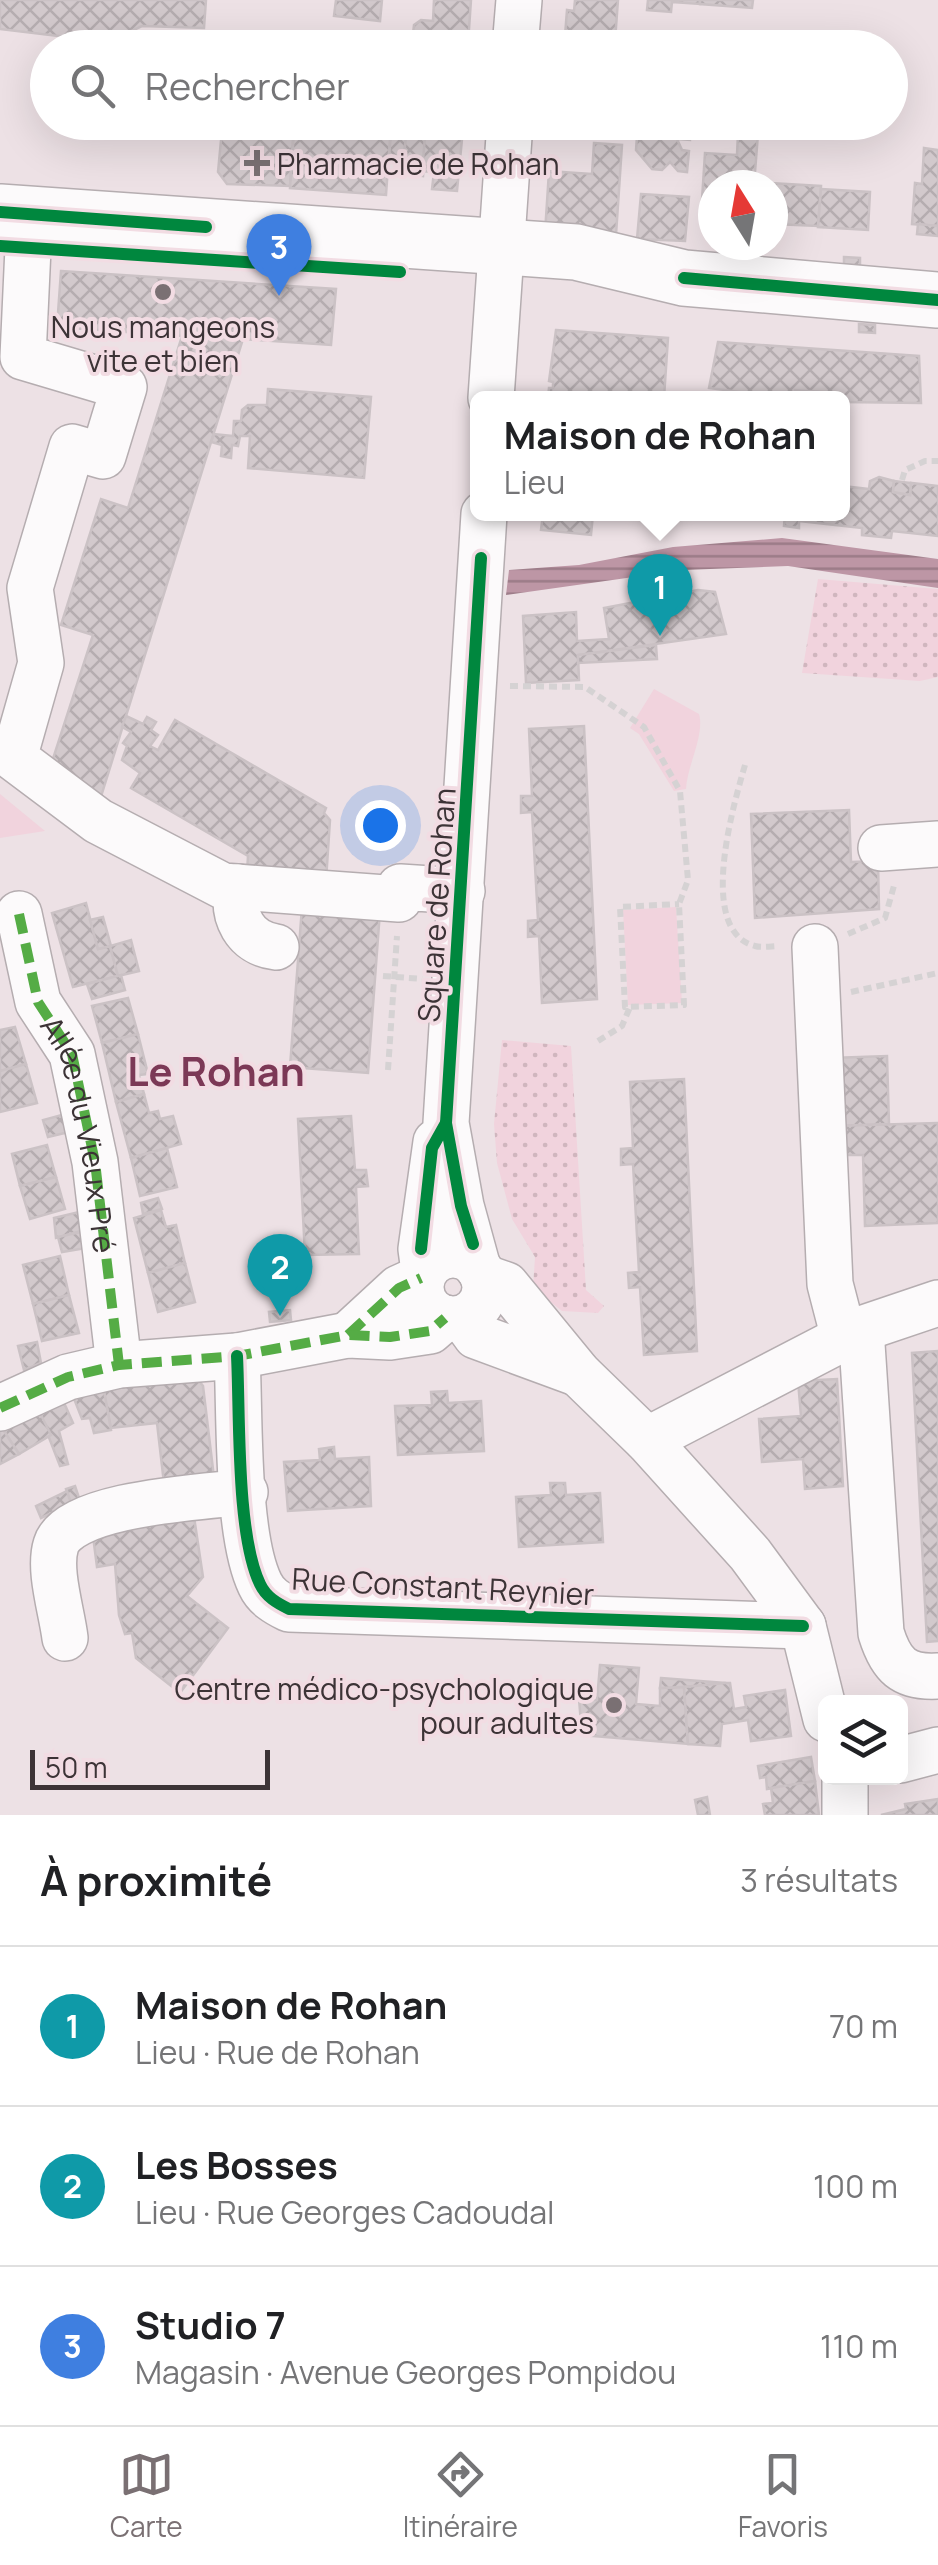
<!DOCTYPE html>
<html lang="fr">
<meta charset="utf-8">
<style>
body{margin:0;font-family:Manrope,sans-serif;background:#f6f6f6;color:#202124}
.controls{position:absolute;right:30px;bottom:30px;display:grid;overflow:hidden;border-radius:15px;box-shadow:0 10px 40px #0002}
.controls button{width:90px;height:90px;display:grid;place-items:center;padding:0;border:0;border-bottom:2px solid #e0e0e0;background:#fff;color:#202124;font:50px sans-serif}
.compass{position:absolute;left:698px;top:170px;width:90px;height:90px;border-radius:50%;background:#fff;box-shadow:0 10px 40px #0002;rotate:349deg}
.scale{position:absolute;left:30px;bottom:25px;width:240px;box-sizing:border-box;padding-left:10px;border:5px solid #3c3336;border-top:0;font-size:28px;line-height:35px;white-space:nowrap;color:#3c3336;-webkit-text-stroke:8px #f2dce3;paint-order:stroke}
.you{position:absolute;left:380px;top:825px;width:35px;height:35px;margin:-25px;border:8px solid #fff;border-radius:50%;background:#1a73e8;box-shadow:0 0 0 15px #1a73e833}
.badge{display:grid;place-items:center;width:65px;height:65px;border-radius:50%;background:#7a7073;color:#fff;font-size:32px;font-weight:700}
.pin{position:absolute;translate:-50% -82px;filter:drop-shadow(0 2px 5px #0008)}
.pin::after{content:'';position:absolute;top:52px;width:35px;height:30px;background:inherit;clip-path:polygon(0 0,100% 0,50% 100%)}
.popup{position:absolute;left:470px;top:391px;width:380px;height:130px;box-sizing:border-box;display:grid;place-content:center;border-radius:15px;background:#fff;filter:drop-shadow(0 2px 8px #0005);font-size:32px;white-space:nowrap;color:#757577}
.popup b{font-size:38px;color:#202124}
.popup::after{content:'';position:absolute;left:50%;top:100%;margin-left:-20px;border:20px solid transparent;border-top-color:#fff}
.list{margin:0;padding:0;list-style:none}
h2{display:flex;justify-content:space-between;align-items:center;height:130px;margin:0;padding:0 40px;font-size:42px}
h2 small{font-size:32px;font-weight:400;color:#757577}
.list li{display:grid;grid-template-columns:65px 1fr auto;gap:30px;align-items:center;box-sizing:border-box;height:160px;padding:0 40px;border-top:2px solid #e0e0e0}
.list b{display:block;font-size:38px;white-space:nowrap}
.list p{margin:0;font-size:32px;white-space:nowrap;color:#757577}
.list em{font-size:32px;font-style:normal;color:#757577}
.icon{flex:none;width:55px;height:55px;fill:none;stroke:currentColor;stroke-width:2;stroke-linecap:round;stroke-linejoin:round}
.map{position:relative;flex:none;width:938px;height:1815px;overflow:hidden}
.search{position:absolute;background:#fff;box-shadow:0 10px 40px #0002;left:30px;right:30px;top:30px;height:110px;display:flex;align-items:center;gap:25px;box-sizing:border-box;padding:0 35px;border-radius:55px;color:#757577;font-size:38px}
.sheet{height:610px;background:#fff}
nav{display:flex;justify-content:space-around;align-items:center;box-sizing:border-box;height:140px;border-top:2px solid #e0e0e0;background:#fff;font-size:28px;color:#757577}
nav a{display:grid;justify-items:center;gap:5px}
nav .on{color:#7a7073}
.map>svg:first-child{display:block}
.grass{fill:url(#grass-dots)}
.park{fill:#f1d3dd}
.water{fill:url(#water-rules)}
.building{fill:url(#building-cross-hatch);stroke:#cbc2c5;stroke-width:2.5}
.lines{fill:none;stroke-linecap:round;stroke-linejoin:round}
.minor-casing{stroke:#b5adb0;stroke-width:48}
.major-casing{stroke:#b5adb0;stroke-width:58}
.path{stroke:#d5d2d3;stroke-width:6;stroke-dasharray:8 5;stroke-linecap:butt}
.minor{stroke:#fcfafb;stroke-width:45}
.major{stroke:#fcfafb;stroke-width:55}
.quiet{stroke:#55ac45;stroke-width:10;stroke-dasharray:20 10;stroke-linecap:butt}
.cycleway-casing{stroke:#f2dce3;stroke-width:19}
.cycleway{stroke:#00873e;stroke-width:12}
.poi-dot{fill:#7a7073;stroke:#f2dce3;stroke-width:4}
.labels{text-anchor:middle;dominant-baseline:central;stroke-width:8;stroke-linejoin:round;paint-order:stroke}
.poi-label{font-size:30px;fill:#3c3336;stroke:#f2dce3;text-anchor:start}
.street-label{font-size:30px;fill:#3c3336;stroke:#f2dce3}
.district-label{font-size:40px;font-weight:bold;fill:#7c3856;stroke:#f2dce3}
</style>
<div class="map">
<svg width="938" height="1815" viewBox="0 0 938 1815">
<defs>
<pattern id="grass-dots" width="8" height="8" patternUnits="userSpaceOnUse" patternTransform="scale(2.5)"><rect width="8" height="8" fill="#f1d3dd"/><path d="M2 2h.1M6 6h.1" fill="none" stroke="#d0b6be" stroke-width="1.8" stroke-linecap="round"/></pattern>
<pattern id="water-rules" width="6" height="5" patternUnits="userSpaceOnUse" patternTransform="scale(2.5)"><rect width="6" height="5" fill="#bd96a5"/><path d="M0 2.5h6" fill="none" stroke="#9b7b87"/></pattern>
<pattern id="building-cross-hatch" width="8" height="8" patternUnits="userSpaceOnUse" patternTransform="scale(2.5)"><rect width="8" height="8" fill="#d2c9cc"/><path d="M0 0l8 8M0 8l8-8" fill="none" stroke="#b5adb0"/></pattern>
</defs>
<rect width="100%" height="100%" fill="#ede1e5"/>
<g class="grass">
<polygon points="818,579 938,589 938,677 920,681 802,673"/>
<polygon points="502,1040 571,1046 586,1290 604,1306 598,1313 562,1311 533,1288 535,1257 512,1219 497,1163 494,1124"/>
</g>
<g class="park">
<path d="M654,689L699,714C705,735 687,766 686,789L674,791L639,734L630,728Z"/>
<polygon points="0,794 45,831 0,838"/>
<polygon points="676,907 682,1003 628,1005 623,910"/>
</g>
<polygon class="water" points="782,538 938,559 938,588 788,566 683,570 506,595 509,570 579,565 673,547"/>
<g class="building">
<polygon points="0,0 206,0 204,28 142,26 108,42 0,29"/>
<polygon points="336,0 382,0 380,21 334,16"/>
<polygon points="434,0 471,0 468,44 419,39 413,34 414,25 421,20 433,21"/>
<polygon points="575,0 618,0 615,41 565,36 567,10 574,11"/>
<polygon points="648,0 700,0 700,4 672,2 671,12 647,10"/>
<polygon points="700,0 753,0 752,8 700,4"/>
<polygon points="415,122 463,122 463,129"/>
<polygon points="638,122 691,122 690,140 677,139 682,150 689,151 687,172 678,171 670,162 662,170 652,169 636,150"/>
<polygon points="392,123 407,125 404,157 389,156"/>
<polygon points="407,125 426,126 423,176 415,175 416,158 404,157"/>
<polygon points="426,126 463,129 457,191 432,189 434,172 422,171"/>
<polygon points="222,130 293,138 290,186 227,184 218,172"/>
<polygon points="294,132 390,139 386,195 290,188"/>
<polygon points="738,133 758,134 754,185 713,185 713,216 701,215 705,153 737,155"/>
<polygon points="594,143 622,145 616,235 545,233 549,171 592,174"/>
<polygon points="924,148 938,150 938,226 912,224 915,183 922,184"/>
<polygon points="770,183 821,186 818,226 773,224"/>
<polygon points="821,189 870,192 868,230 818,227"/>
<polygon points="641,194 689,197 685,241 637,239"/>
<polygon points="918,224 938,226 938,236 917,234"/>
<polygon points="844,257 860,258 860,266 844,264"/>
<polygon points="61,271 336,289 331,345 243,339 99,803 51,765 93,635 61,625 101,499 128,508 182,336 57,327"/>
<polygon points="859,324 875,325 875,333 859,332"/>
<polygon points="556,330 668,338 664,398 548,398 549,388 553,388 553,382 549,381"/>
<polygon points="718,342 919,356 921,403 842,402 837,393 795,390 795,398 784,398 709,388"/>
<polygon points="268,389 371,397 364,478 248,468 250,436 240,436 238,446 232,445 231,458 221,456 222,445 211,442 214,434 233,436 234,421 241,421 242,410 248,405 267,405"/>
<polygon points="879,477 894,481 893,492 910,495 911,483 938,486 938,536 892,531 891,538 862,535 862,528 799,521 799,528 784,526 785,514 842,514 842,486 869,489 870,481"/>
<polygon points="894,481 911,483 910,495 893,492"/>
<polygon points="543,514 593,514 591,535 541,530"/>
<polygon points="698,590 715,592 726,634 578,655 579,680 526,683 523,616 576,612 577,641 609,639 604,608"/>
<polygon points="656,645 657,659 578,663 578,655"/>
<polygon points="126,716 143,724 147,717 156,722 151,730 158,735 150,746 158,750 175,720 326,808 324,813 330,820 326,881 247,873 248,856 131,788 140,773 122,760 127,746 123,743 131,732 122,727"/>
<polygon points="584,726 597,999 542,1003 539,936 528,937 528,921 538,920 532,812 521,813 521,796 532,796 529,729"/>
<polygon points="849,810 851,862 878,861 879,909 755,918 751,814"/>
<polygon points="86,903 98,949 110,946 118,976 73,987 52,913"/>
<polygon points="302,907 380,911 368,1073 290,1067"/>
<polygon points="103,917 111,946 98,949 90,920"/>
<polygon points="131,940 139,971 118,976 110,946"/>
<polygon points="121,975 125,990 92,999 87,984"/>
<polygon points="128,998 138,1034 102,1043 92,1006"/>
<polygon points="15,1027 26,1064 0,1071 0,1030"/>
<polygon points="138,1034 148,1074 139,1075 144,1094 116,1102 102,1043"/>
<polygon points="887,1056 889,1124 834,1126 831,1058"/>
<polygon points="26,1064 37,1103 0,1112 0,1071"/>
<polygon points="684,1079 697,1351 644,1355 640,1287 629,1288 628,1273 639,1272 633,1164 621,1165 621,1149 633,1148 630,1082"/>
<polygon points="144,1094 149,1113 158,1111 160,1119 173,1116 181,1144 131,1158 116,1102"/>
<polygon points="69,1113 73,1131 48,1137 43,1120"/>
<polygon points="351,1116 355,1170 366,1170 368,1186 356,1187 359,1254 305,1255 298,1119"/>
<polygon points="938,1123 938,1223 865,1226 863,1155 835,1155 834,1126"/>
<polygon points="47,1145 56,1177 20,1186 12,1154"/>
<polygon points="167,1148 177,1187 140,1196 131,1158"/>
<polygon points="56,1177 65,1209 30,1219 20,1186"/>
<polygon points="158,1198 162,1209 143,1214 141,1203"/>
<polygon points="161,1210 166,1227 176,1225 185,1263 148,1273 134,1218"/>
<polygon points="79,1212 81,1231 56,1238 54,1218"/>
<polygon points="90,1230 92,1247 62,1252 58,1237"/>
<polygon points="60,1256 69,1295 33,1304 23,1265"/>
<polygon points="185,1263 195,1302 158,1312 148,1273"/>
<polygon points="69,1295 79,1333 42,1341 33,1304"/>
<polygon points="290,1310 291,1320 270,1322 269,1312"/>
<polygon points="37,1342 41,1363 24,1370 18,1346"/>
<polygon points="938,1351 938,1641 927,1642 912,1353"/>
<polygon points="196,1377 203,1386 215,1486 165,1492 157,1423 111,1428 103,1388"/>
<polygon points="837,1379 843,1486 805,1489 803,1459 762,1462 759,1419 801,1416 798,1381"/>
<polygon points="103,1385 111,1430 94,1433 90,1418 82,1419 71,1391"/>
<polygon points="447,1391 448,1403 481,1401 484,1451 398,1455 395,1406 432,1405 431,1392"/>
<polygon points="61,1396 73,1423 59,1431 68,1464 60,1466 38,1409"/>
<polygon points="38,1409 51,1435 19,1454 2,1428"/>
<polygon points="2,1428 19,1454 0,1464 0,1429"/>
<polygon points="334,1447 335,1459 369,1457 371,1506 288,1511 284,1462 320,1460 319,1449"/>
<polygon points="550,1483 565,1483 566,1495 600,1493 603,1542 519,1547 516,1497 551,1495"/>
<polygon points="75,1486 80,1501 71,1504 66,1489"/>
<polygon points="67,1491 71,1504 41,1518 36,1506"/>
<polygon points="193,1510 203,1577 187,1596 228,1628 180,1693 136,1658 132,1633 125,1634 119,1615 115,1564 97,1567 93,1536 118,1533 116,1523"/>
<polygon points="600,1665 639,1668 636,1704 660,1706 660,1688 684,1687 688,1744 582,1735 579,1699 597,1700"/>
<polygon points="661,1678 725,1683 725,1685 660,1688"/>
<polygon points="725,1683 730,1683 734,1709 746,1707 744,1696 785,1690 791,1736 751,1741 748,1720 722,1724 720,1746 688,1744 684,1687"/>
<polygon points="811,1757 815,1781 767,1789 766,1777 760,1778 758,1766"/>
<polygon points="815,1781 819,1815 765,1815 763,1804 773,1803 771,1788"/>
<polygon points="707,1797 710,1815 698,1815 695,1800"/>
<polygon points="938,1799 938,1815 881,1815 906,1809 905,1804"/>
</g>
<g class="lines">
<g class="minor-casing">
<g id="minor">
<polyline points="515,48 519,0"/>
<polyline points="28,248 23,357 124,387 103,456 72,447 30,588 41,663 14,758 98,821 223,886 399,899 400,887 462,891"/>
<polyline points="491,398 510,122"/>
<polyline points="881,848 938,844"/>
<path d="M238,887C231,916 245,943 276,947"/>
<path id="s1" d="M19,914L38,1002L72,1054L95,1162L119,1365"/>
<polyline points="815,947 830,1284 844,1338"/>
<circle cx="453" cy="1287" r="32"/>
<polyline points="478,1268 461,1206 446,1123 484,514"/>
<polyline points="424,1271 421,1249 436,1142"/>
<polyline points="483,1277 506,1285 579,1374 647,1440 750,1554 803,1626 826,1719"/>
<polyline points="463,1318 476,1336 579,1374"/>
<path d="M861,1329L881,1633C891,1665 903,1678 938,1676"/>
<polyline points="348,1335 399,1288 421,1278"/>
<path d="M237,1356C240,1414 236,1534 260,1584C266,1597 277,1603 289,1609L803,1626"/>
<polyline points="0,1408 68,1377 119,1365 237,1356 348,1335 390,1337 430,1331 445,1318"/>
<polyline points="647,1440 861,1329 938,1303"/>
<path d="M65,1638C62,1612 48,1570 56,1545C69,1503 204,1497 245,1492"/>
<polyline points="900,1760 938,1750"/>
<polyline points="845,1778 845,1815"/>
</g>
</g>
<g class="major-casing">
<polyline id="major" points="0,212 576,252 684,278 938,300"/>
</g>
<g class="path">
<polyline points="902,480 905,470 925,461 938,461"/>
<polyline points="510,686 585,687 644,727 680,791 688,880 679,904 684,1005 625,1007 620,907 679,904"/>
<path d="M745,765C734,803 696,931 755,946C762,948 772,946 779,946"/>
<polyline points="848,934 885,918 895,882"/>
<polyline points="383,976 422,979"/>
<polyline points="851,992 938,973"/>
<polyline points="598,1041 622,1026 630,1007"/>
<polyline points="388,1070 397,936"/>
</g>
<use href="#minor" class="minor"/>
<use href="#major" class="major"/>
<g class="quiet">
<polyline points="19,914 38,1002 72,1054 95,1162 119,1365"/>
<polyline points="348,1335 399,1288 421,1278"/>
<polyline points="0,1408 68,1377 119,1365 237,1356 348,1335 390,1337 430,1331 445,1318"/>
</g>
<g class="cycleway-casing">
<g id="cycleway">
<polyline points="0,212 206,227"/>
<polyline points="0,246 400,272"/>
<polyline points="684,278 938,300"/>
<polyline points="473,1244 461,1206 446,1123 481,558"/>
<polyline points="421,1249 432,1148 446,1123"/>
<path d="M237,1356C240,1414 236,1534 260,1584C266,1597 277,1603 289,1609L803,1626"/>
</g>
</g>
<use href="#cycleway" class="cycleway"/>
</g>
<g class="poi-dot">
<path d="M252 148h10v10h10v10h-10v10h-10v-10h-10v-10h10z"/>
<circle cx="163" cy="292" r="10"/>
<circle cx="614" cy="1705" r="10"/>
</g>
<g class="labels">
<g class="poi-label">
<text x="277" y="163">Pharmacie de Rohan</text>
<text x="163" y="326" text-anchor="middle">Nous mangeons<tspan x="163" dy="34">vite et bien</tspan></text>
<text x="594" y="1688" text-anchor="end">Centre médico-psychologique<tspan x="594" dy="34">pour adultes</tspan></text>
</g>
<g class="street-label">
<text transform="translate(436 905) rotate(-86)">Square de Rohan</text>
<text stroke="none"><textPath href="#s1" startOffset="232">Allée du Vieux Pré</textPath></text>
<text transform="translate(443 1586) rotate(3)">Rue Constant Reynier</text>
</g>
<g class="district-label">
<text x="216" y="1070">Le Rohan</text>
</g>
</g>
</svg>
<div class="controls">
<button><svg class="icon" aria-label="layers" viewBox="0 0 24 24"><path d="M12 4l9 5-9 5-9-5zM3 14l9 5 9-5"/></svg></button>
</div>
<svg class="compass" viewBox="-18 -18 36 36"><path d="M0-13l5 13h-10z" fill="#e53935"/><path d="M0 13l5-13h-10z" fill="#757577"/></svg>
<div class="scale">50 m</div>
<div class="you"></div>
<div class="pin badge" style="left:660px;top:636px;background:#0f9aa8">1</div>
<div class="popup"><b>Maison de Rohan</b>Lieu</div>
<div class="pin badge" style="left:280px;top:1316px;background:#0f9aa8">2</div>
<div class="pin badge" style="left:279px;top:296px;background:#3f7fe0">3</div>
<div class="search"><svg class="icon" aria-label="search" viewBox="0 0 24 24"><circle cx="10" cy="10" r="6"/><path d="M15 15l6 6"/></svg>Rechercher</div>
</div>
<section class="sheet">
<h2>À proximité<small>3 résultats</small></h2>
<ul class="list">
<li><span class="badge" style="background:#0f9aa8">1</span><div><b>Maison de Rohan</b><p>Lieu · Rue de Rohan</p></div><em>70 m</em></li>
<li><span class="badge" style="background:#0f9aa8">2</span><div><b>Les Bosses</b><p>Lieu · Rue Georges Cadoudal</p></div><em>100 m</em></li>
<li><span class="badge" style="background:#3f7fe0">3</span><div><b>Studio 7</b><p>Magasin · Avenue Georges Pompidou</p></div><em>110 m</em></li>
</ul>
</section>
<nav>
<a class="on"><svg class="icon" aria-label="map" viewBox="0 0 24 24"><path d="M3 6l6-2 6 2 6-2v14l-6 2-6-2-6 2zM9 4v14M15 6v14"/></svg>Carte</a>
<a><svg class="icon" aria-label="directions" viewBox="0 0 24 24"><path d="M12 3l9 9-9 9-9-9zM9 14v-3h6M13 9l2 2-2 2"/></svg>Itinéraire</a>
<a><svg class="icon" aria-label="saved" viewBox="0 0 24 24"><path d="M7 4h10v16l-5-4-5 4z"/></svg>Favoris</a>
</nav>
